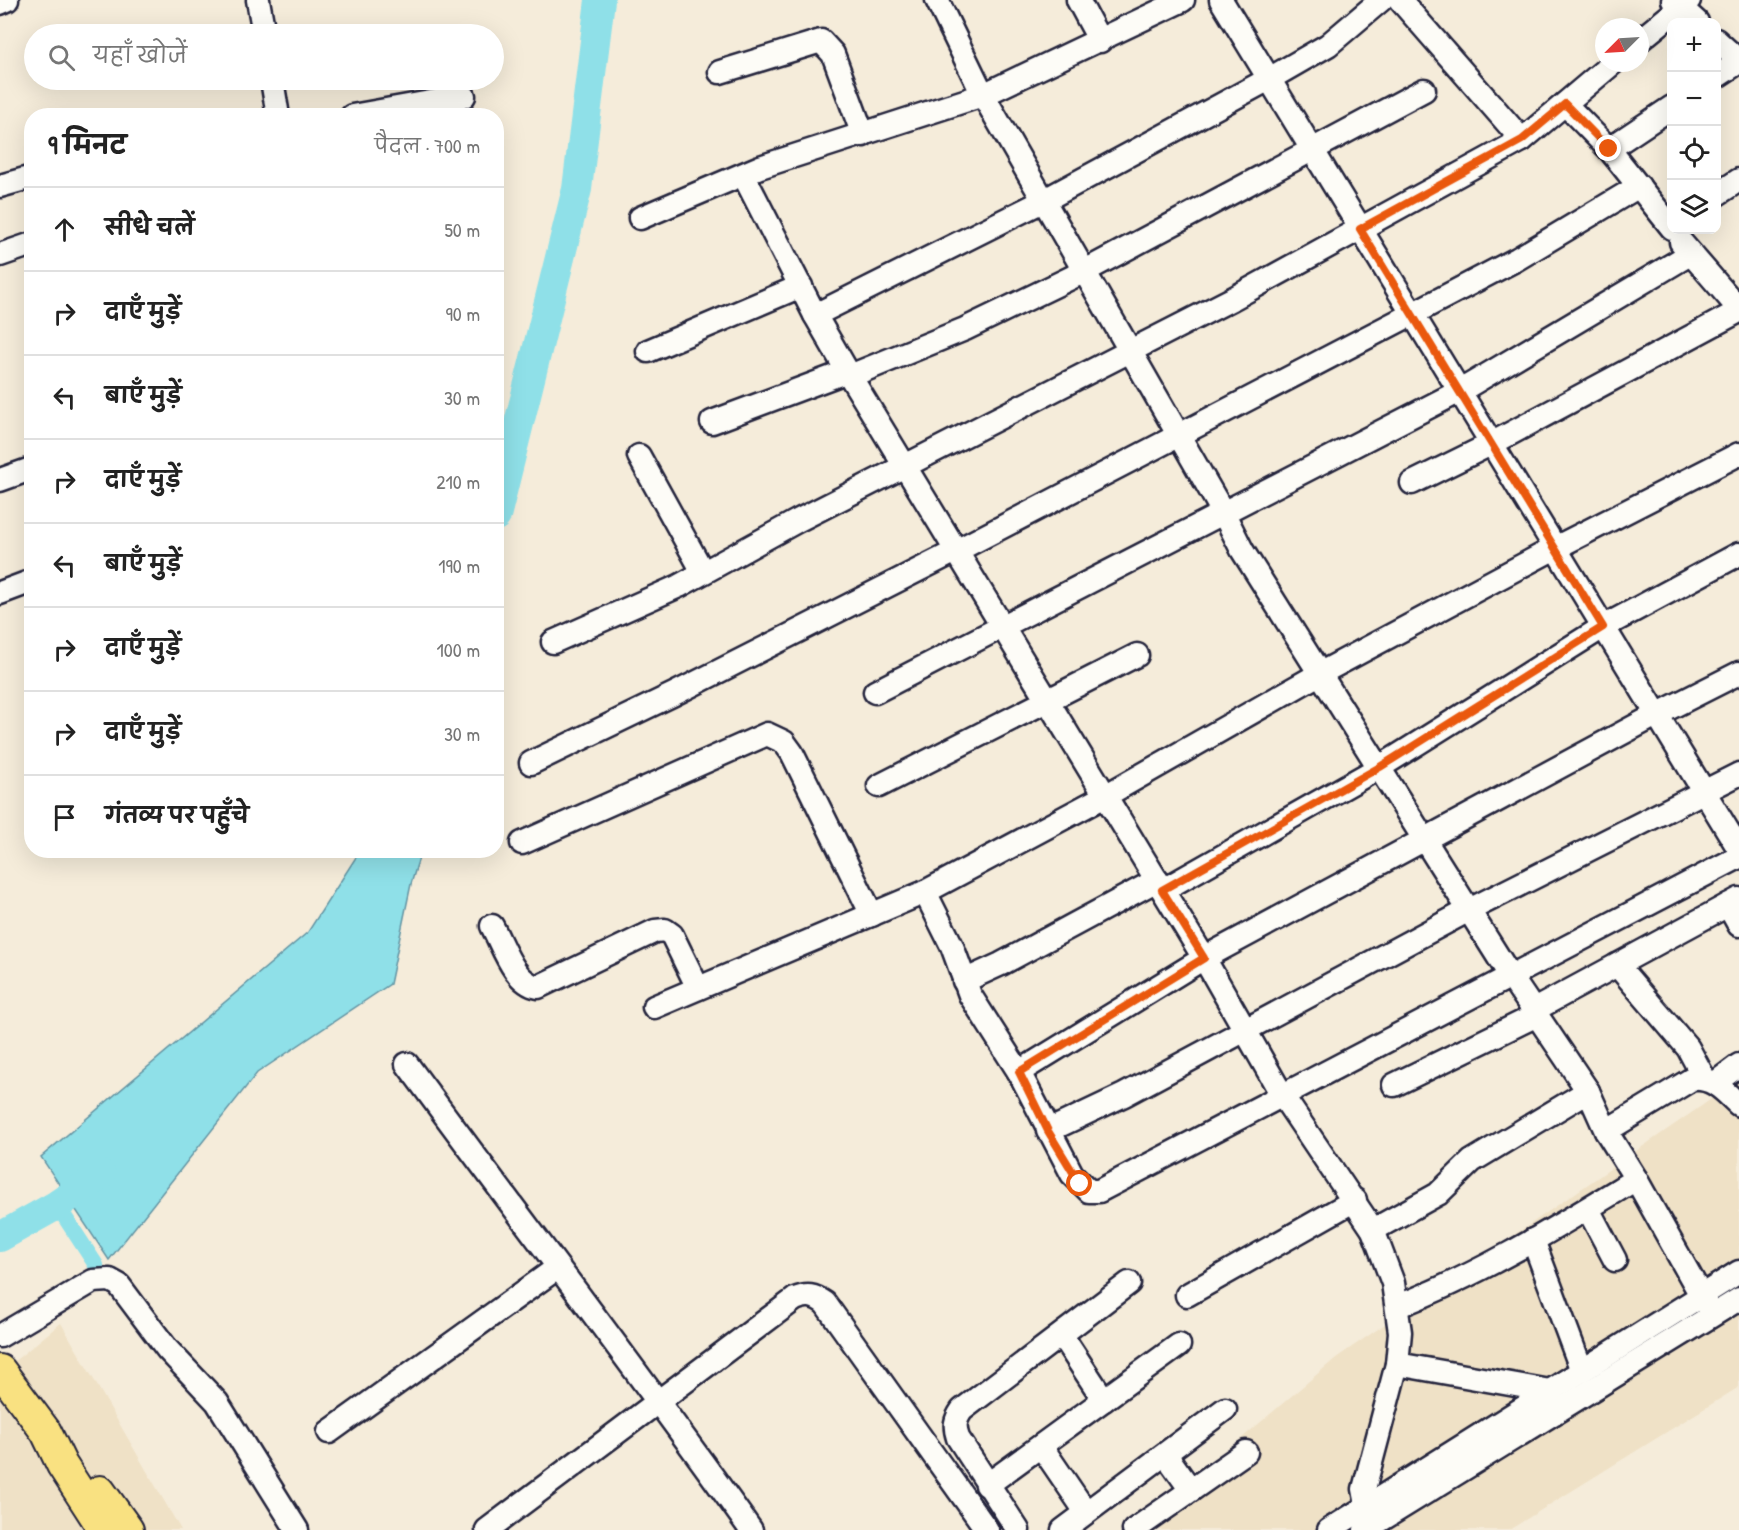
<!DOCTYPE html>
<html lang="hi">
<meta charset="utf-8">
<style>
body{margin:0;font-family:"Patrick Hand","Playpen Sans Deva",sans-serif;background:#f6f6f6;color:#222}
.controls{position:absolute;right:18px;top:18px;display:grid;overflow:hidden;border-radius:12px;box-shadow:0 6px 24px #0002}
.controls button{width:54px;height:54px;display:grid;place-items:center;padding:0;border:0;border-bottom:2px solid #e0e0e0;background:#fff;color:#222;font:30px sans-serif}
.compass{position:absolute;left:1595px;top:18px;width:54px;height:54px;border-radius:50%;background:#fff;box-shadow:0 6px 24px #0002;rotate:246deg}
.stop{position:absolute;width:18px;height:18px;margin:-14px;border:4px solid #ea580c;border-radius:50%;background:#fff}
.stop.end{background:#ea580c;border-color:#fff;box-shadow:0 2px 6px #0008}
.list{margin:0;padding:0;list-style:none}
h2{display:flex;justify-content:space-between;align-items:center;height:78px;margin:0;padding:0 24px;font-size:26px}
h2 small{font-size:20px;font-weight:400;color:#767676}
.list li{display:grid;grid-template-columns:39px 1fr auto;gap:18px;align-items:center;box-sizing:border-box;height:84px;padding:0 24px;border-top:2px solid #e0e0e0}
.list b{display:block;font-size:22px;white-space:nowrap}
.list em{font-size:20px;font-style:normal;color:#767676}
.icon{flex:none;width:33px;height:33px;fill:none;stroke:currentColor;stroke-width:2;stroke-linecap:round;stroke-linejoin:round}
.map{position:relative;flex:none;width:1739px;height:1530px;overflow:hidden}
.search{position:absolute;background:#fff;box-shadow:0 6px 24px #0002;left:24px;top:24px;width:480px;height:66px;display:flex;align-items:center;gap:15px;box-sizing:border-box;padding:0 21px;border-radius:33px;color:#767676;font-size:22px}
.panel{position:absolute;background:#fff;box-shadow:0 6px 24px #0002;left:24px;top:108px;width:480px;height:750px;border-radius:24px}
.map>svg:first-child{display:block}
.built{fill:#efe1c6}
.water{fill:#8fe0e8;stroke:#6394a3;stroke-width:1.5}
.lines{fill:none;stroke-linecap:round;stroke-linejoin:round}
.canal{stroke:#8fe0e8;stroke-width:16}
.river{stroke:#8fe0e8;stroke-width:30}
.minor-casing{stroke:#22223b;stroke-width:27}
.major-casing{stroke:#22223b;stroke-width:34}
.minor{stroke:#fdfcf7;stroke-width:22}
.major{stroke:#f9e181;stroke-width:30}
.route{stroke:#ea580c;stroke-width:8}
</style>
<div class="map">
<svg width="1739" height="1530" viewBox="0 0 1739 1530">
<rect width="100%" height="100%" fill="#f5ecda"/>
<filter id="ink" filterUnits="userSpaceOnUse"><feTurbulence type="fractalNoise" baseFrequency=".0167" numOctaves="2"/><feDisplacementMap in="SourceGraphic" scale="12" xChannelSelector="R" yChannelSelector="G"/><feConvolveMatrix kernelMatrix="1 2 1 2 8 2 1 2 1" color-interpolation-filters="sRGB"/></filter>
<g filter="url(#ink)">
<g class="built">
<polygon points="1739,1080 1739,1387 1509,1530 1134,1530 1336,1358"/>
<polygon points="61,1323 181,1530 0,1530 0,1373"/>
</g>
<polygon class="water" points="360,851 421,851 411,884 390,984 257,1073 109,1260 41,1157 308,932"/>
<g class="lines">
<polyline class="canal" points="57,1205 96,1265"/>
<g class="river">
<polyline points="496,516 577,189 600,0"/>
<polyline points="0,1237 57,1205 101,1175"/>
</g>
<g class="minor-casing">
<g id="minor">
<polyline points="258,0 264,34"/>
<polyline points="937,0 983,95 1224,514 1242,550 1511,977 1588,1091 1606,1131 1636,1179 1712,1315"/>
<polyline points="1078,0 1100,41"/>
<polyline points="1221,0 1739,849"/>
<polyline points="1400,0 1522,140"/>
<polyline points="1673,0 1697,22"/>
<polyline points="0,3 7,0"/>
<polyline points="1640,40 1689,0"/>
<polyline points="1716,40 1739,61"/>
<polyline points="720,72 821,41 833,54 863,135"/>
<polyline points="1716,77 1739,62"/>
<polyline points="272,80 278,116"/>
<polyline points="1565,104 1609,149 1672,228"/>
<polyline points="352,116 464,96"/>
<polyline points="1609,149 1672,107"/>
<polyline points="744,176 815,315 850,376 1204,958 1282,1095 1373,1230 1393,1283 1400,1332 1397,1364 1364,1489 1371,1526"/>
<polyline points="0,186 32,177"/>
<polyline points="1716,195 1739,180"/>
<polyline points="640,218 760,167 983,95 1183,0"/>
<polyline points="1681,242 1739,309"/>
<polyline points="0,255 32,244"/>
<polyline points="815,315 1043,201 1269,79 1328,45 1381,0"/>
<polyline points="648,351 801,286"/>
<polyline points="850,376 965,329 1083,272 1424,90"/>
<polyline points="712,422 848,371"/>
<polyline points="639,456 703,572"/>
<polyline points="0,480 28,470"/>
<polyline points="1412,483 1491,444 1739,311"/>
<polyline points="0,593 32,581"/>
<polyline points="553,642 679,586 797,521 1232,299 1522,140 1613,63"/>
<polyline points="875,692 1460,391 1690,254"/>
<polyline points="531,763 674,694 956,551 1412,314 1517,259 1639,186"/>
<polyline points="879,786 1137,655"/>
<polyline points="522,843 767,734 784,742 792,753 872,915"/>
<polyline points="1163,890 1380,767 1603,627 1739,554"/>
<polyline points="925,892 952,946 970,995 1019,1072 1072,1174 1089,1191 1099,1191 1739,857"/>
<polyline points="1728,905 1739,925"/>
<path d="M492,926C503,946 514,983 538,987L655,931L665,930L672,935L698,988"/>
<polyline points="1617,965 1688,1048 1704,1078"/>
<polyline points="964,981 1001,964 1157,880"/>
<polyline points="654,1007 925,892 1105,796 1321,673 1555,548 1739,454"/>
<polyline points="1534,1010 1739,899"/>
<path d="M407,1064C521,1219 639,1372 751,1530"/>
<polyline points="1019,1072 1204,958 1656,715 1739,673"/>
<polyline points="1715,1083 1739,1065"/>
<polyline points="1394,1085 1537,1015"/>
<polyline points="1048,1131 1124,1095 1469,910 1739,774"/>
<path d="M1606,1131L1692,1079C1713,1077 1724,1091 1739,1105"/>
<polyline points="1588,1209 1615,1260"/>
<polyline points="1373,1230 1438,1194 1472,1161 1588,1091"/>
<polyline points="1533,1240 1582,1371"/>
<polyline points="1187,1295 1355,1200"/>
<path d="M1398,1306C1482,1274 1560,1225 1636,1179"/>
<polyline points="0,1336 93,1281 110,1280 119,1285 167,1349 217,1402 297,1530"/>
<polyline points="1062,1336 1104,1400"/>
<polyline points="1397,1364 1550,1391"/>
<polyline points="329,1432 557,1268"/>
<polyline points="1041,1446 1086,1512"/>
<polyline points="1166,1455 1191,1490"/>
<polyline points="987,1485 1179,1345"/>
<path d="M487,1530L795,1299C807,1294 814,1295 825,1303L987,1530"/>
<path d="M1018,1530L958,1438C954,1426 955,1420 962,1410L1129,1283"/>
<polyline points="1063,1530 1225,1409"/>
<polyline points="1134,1530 1246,1452"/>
<polyline points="1329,1530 1739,1272"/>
<polyline points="1365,1530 1739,1299"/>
</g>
</g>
<g class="major-casing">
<g id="major">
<polyline points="0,1370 46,1432 62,1465 104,1530"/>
<polyline points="100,1491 128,1530"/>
</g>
</g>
<use href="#minor" class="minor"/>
<use href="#major" class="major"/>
</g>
</g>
<g class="lines" filter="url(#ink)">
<polyline class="route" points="1080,1184 1048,1131 1019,1072 1204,958 1162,890 1380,767 1603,627 1360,229 1522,140 1565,104 1609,149"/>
</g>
</svg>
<div class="controls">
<button>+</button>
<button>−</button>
<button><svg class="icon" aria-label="locate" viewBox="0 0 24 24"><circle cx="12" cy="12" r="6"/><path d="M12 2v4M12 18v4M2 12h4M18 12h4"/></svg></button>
<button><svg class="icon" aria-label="layers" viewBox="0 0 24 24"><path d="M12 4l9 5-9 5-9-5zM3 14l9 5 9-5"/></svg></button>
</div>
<svg class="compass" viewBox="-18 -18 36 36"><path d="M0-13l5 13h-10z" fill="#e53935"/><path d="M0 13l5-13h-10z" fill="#767676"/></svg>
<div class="stop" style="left:1080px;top:1184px"></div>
<div class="stop end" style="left:1609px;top:149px"></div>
<div class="search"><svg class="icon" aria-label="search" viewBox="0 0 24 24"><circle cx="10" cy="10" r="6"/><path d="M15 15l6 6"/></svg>यहाँ खोजें</div>
<section class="panel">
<h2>9 मिनट<small>पैदल · 700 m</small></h2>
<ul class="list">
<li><svg class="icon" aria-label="ahead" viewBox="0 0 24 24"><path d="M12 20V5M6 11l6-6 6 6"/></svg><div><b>सीधे चलें</b></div><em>50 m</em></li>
<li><svg class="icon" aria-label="right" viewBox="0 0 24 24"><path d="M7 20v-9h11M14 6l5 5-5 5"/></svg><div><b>दाएँ मुड़ें</b></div><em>90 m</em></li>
<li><svg class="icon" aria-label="left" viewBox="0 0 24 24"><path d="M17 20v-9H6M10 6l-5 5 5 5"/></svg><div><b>बाएँ मुड़ें</b></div><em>30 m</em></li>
<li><svg class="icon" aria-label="right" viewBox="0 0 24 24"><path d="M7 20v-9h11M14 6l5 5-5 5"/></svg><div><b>दाएँ मुड़ें</b></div><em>210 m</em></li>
<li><svg class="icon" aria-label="left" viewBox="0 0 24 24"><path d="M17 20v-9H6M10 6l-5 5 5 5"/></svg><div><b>बाएँ मुड़ें</b></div><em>190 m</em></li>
<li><svg class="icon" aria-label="right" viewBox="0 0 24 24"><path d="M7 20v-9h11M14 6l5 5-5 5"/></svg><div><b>दाएँ मुड़ें</b></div><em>100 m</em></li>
<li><svg class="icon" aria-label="right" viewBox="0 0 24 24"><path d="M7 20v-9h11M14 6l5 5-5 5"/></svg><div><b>दाएँ मुड़ें</b></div><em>30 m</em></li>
<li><svg class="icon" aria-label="arrive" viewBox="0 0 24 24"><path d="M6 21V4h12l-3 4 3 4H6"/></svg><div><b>गंतव्य पर पहुँचे</b></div></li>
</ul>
</section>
</div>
